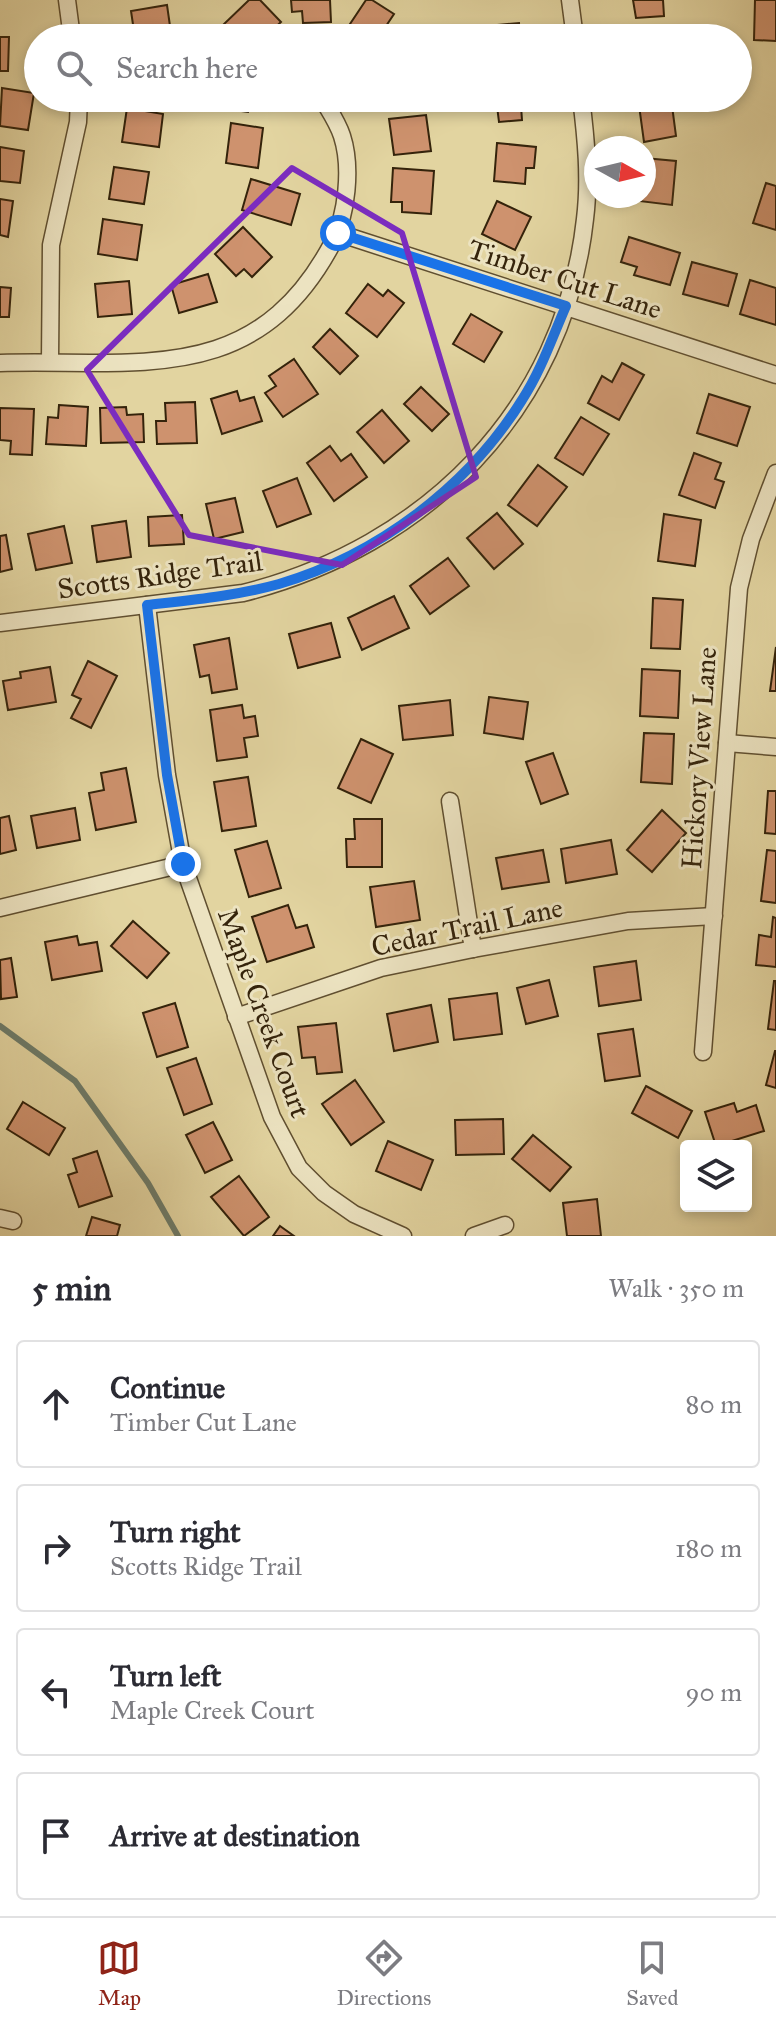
<!DOCTYPE html>
<meta charset="utf-8">
<style>
body{margin:0;font-family:"IM FELL Great Primer",serif;background:#f2f2f3;color:#2b2b33}
.controls{position:absolute;right:24px;bottom:24px;display:grid;overflow:hidden;border-radius:8px;box-shadow:0 4px 12px #0003}
.controls button{width:72px;height:72px;display:grid;place-items:center;padding:0;border:0;border-bottom:2px solid #e1e1e2;background:#fff;color:#2b2b33;font:40px sans-serif}
.compass{position:absolute;left:584px;top:136px;width:72px;height:72px;border-radius:50%;background:#fff;box-shadow:0 4px 12px #0003;rotate:98deg}
.stop{position:absolute;width:24px;height:24px;margin:-18px;border:6px solid #1a73e8;border-radius:50%;background:#fff}
.stop.end{background:#1a73e8;border-color:#fff;box-shadow:0 2px 8px #0008}
.list{margin:0;padding:0;list-style:none}
h2{display:flex;justify-content:space-between;align-items:center;height:104px;margin:0;padding:0 32px;font-size:34px}
h2 small{font-size:26px;font-weight:400;color:#7c7c81}
.list li{display:grid;grid-template-columns:52px 1fr auto;gap:24px;align-items:center;box-sizing:border-box;height:128px;margin:0 16px 16px;padding:0 16px;border:2px solid #e1e1e2;border-radius:8px}
.list b{display:block;font-size:30px;white-space:nowrap}
.list p{margin:0;font-size:26px;white-space:nowrap;color:#7c7c81}
.list em{font-size:26px;font-style:normal;color:#7c7c81}
.icon{flex:none;width:44px;height:44px;fill:none;stroke:currentColor;stroke-width:2;stroke-linecap:round;stroke-linejoin:round}
.map{position:relative;flex:none;width:776px;height:1236px;overflow:hidden}
.search{position:absolute;background:#fff;box-shadow:0 4px 12px #0003;left:24px;right:24px;top:24px;height:88px;display:flex;align-items:center;gap:20px;box-sizing:border-box;padding:0 28px;border-radius:44px;color:#7c7c81;font-size:30px}
.sheet{height:680px;background:#fff}
nav{display:flex;justify-content:space-around;align-items:center;box-sizing:border-box;height:112px;border-top:2px solid #e1e1e2;background:#fff;font-size:22px;color:#7c7c81}
nav a{display:grid;justify-items:center;gap:4px}
nav .on{color:#8f2418}
.map>svg:first-child{display:block}
.lines{fill:none;stroke-linecap:round;stroke-linejoin:round}
.stream{stroke:#6e7c6a;stroke-width:6}
.building{fill:#ce926e;stroke:#34230b;stroke-width:2}
.street-casing{stroke:#604f30;stroke-width:19}
.street{stroke:#ece3c1;stroke-width:16}
.route{stroke:#1a73e8;stroke-width:10}
.marked{fill:none;stroke:#7b2cbf;stroke-width:6;stroke-linejoin:round}
.labels{text-anchor:middle;dominant-baseline:central;stroke-width:6;stroke-linejoin:round;paint-order:stroke}
.street-label{font-size:28px;fill:#34230b;stroke:#ece3c1}
</style>
<div class="map">
<svg width="776" height="1236" viewBox="0 0 776 1236">
<rect width="100%" height="100%" fill="#e2d4a0"/>
<filter id="stains"><feTurbulence type="fractalNoise" baseFrequency=".0025" numOctaves="4"/><feColorMatrix values="0 0 0 0 .2 0 0 0 0 .09 0 0 0 0 .02 0 0 0 .5 -.17"/></filter>
<radialGradient id="worn" r=".72"><stop offset=".6" stop-color="#630" stop-opacity="0"/><stop offset="1" stop-color="#630" stop-opacity=".3"/></radialGradient>
<g class="lines">
<polyline class="stream" points="0,1026 75,1081 148,1183 178,1236"/>
</g>
<g class="building">
<polygon points="249,0 260,0 281,22 264,38 235,38 223,25"/>
<polygon points="291,0 330,0 331,22 303,23 302,11 292,12"/>
<polygon points="366,0 372,0 394,14 378,38 351,38 344,33"/>
<polygon points="633,0 663,0 664,16 636,18"/>
<polygon points="755,0 776,0 776,41 754,40"/>
<polygon points="167,5 171,33 135,38 131,11"/>
<polygon points="519,23 520,38 468,38 467,28"/>
<polygon points="0,37 9,37 8,71 0,71"/>
<polygon points="2,88 34,93 28,130 0,126"/>
<polygon points="218,98 250,98 248,112 217,108"/>
<polygon points="496,98 532,98 533,105 521,106 522,120 499,122"/>
<polygon points="638,98 671,98 676,136 644,142"/>
<polygon points="127,108 163,114 159,147 122,142"/>
<polygon points="426,115 431,151 394,155 389,119"/>
<polygon points="231,123 263,128 258,168 226,163"/>
<polygon points="497,143 536,147 534,168 526,168 525,184 494,181"/>
<polygon points="0,147 24,151 20,183 0,181"/>
<polygon points="644,158 676,161 672,205 639,201 640,196 644,196"/>
<polygon points="114,167 149,172 144,204 109,199"/>
<polygon points="393,168 434,171 431,214 402,212 402,202 391,202"/>
<polygon points="251,179 300,194 291,225 242,210"/>
<polygon points="766,183 776,186 776,230 753,223"/>
<polygon points="0,199 13,201 8,237 0,235"/>
<polygon points="497,201 531,217 515,250 482,234"/>
<polygon points="103,219 142,225 137,260 98,254"/>
<polygon points="243,227 272,257 252,277 244,269 236,276 215,254"/>
<polygon points="629,237 680,253 670,285 634,275 637,267 621,262"/>
<polygon points="692,262 737,274 728,306 683,294"/>
<polygon points="208,274 217,302 179,313 171,285"/>
<polygon points="750,280 776,288 776,325 740,314"/>
<polygon points="129,281 132,314 98,317 95,284"/>
<polygon points="368,284 383,296 388,290 404,303 377,337 346,313"/>
<polygon points="0,287 11,288 9,317 0,317"/>
<polygon points="471,314 502,332 484,362 453,344"/>
<polygon points="330,329 358,356 340,374 313,347"/>
<polygon points="294,359 318,394 283,417 265,393 276,386 269,376"/>
<polygon points="622,363 644,375 619,420 588,403 602,376 612,382"/>
<polygon points="421,387 449,414 432,431 404,404"/>
<polygon points="237,391 240,401 254,397 262,421 222,434 211,399"/>
<polygon points="709,394 750,407 737,446 697,433"/>
<polygon points="195,402 197,443 157,444 156,421 166,421 165,403"/>
<polygon points="59,405 88,407 86,446 46,444 48,417 58,418"/>
<polygon points="126,407 127,415 143,414 144,442 101,443 100,408"/>
<polygon points="0,408 34,409 32,455 10,454 11,441 0,440"/>
<polygon points="382,410 409,441 384,463 357,432"/>
<polygon points="581,417 609,434 583,475 555,458"/>
<polygon points="330,446 341,461 351,454 367,477 334,501 307,463"/>
<polygon points="694,453 721,463 715,479 724,482 715,508 679,495"/>
<polygon points="538,465 567,487 537,526 508,505"/>
<polygon points="297,478 311,514 277,527 263,491"/>
<polygon points="235,498 243,532 214,539 206,504"/>
<polygon points="497,513 523,544 494,569 467,538"/>
<polygon points="664,514 701,520 695,566 658,561"/>
<polygon points="182,515 184,544 149,546 148,517"/>
<polygon points="126,521 131,557 97,562 92,526"/>
<polygon points="64,526 72,563 36,570 28,534"/>
<polygon points="6,535 12,569 0,572 0,536"/>
<polygon points="448,558 469,586 430,614 410,586"/>
<polygon points="394,596 409,628 362,650 348,618"/>
<polygon points="653,598 683,600 680,649 651,648"/>
<polygon points="331,623 340,657 298,668 289,634"/>
<polygon points="229,638 237,689 212,693 209,675 200,677 194,645"/>
<polygon points="776,647 776,691 770,691"/>
<polygon points="88,661 117,676 91,728 71,718 81,699 72,695"/>
<polygon points="50,667 56,702 8,710 3,681 21,678 20,672"/>
<polygon points="642,669 680,671 678,718 640,716"/>
<polygon points="489,697 528,702 523,739 484,733"/>
<polygon points="450,700 453,735 403,740 399,706"/>
<polygon points="242,705 244,718 255,716 258,736 244,738 247,757 217,761 210,710"/>
<polygon points="644,733 674,734 672,784 641,782"/>
<polygon points="361,739 393,754 371,803 338,788"/>
<polygon points="553,753 568,794 541,804 526,762"/>
<polygon points="126,768 136,822 96,830 89,793 104,790 101,773"/>
<polygon points="248,777 256,826 222,831 214,782"/>
<polygon points="768,791 776,791 776,834 765,833"/>
<polygon points="75,808 80,840 37,848 31,816"/>
<polygon points="662,810 686,833 652,872 627,850"/>
<polygon points="9,816 16,850 0,854 0,818"/>
<polygon points="354,819 382,819 382,867 347,867 346,839 355,839"/>
<polygon points="611,840 617,874 566,883 561,849"/>
<polygon points="267,841 281,888 249,897 235,850"/>
<polygon points="543,850 549,882 502,889 496,858"/>
<polygon points="767,850 776,851 776,903 761,901"/>
<polygon points="414,881 420,920 376,927 370,887"/>
<polygon points="288,905 296,928 307,925 314,947 267,962 252,917"/>
<polygon points="773,917 776,918 776,967 756,965 759,935 771,937"/>
<polygon points="133,921 169,953 147,978 111,946"/>
<polygon points="77,936 79,945 97,942 102,971 52,980 45,942"/>
<polygon points="11,958 17,997 1,999 0,960"/>
<polygon points="636,961 641,1000 599,1006 594,967"/>
<polygon points="549,980 558,1016 526,1024 517,988"/>
<polygon points="774,981 776,981 776,1030 768,1029"/>
<polygon points="497,993 502,1034 454,1040 449,999"/>
<polygon points="175,1003 188,1047 157,1057 143,1013"/>
<polygon points="431,1005 438,1042 394,1051 387,1014"/>
<polygon points="336,1023 342,1072 317,1074 315,1057 302,1058 298,1027"/>
<polygon points="633,1029 640,1076 605,1081 598,1034"/>
<polygon points="775,1051 776,1051 776,1088 766,1085"/>
<polygon points="196,1058 212,1104 184,1115 167,1068"/>
<polygon points="355,1080 384,1122 351,1145 322,1104"/>
<polygon points="646,1086 692,1111 678,1138 632,1113"/>
<polygon points="23,1102 65,1128 49,1155 7,1129"/>
<polygon points="734,1103 737,1112 756,1105 764,1131 716,1146 705,1112"/>
<polygon points="503,1119 504,1154 456,1155 455,1120"/>
<polygon points="213,1122 232,1160 205,1173 186,1135"/>
<polygon points="533,1135 571,1167 550,1191 512,1159"/>
<polygon points="388,1141 433,1160 421,1190 376,1171"/>
<polygon points="97,1151 112,1196 79,1207 68,1175 77,1172 73,1159"/>
<polygon points="239,1176 269,1217 244,1236 211,1197"/>
<polygon points="597,1199 601,1236 567,1236 563,1203"/>
<polygon points="92,1217 120,1225 117,1236 86,1236"/>
<polygon points="280,1226 294,1236 273,1236"/>
</g>
<g class="lines">
<g class="street-casing">
<g id="street">
<polyline points="67,0 72,38"/>
<polyline points="570,0 575,38"/>
<polyline points="338,233 776,375"/>
<polyline points="50,361 51,245 78,122 79,98"/>
<path d="M0,363C139,359 255,388 332,244C347,215 352,167 342,136C338,123 329,110 322,98"/>
<polyline points="147,605 167,775 183,864 272,1117 299,1168 324,1193 354,1214 403,1236"/>
<path d="M0,623L243,593C425,547 564,411 585,219C590,179 586,138 581,98"/>
<polyline points="727,743 776,747"/>
<polyline points="450,801 473,949"/>
<polyline points="0,908 183,864"/>
<polyline points="236,1017 381,968 473,949 628,921 714,916"/>
<polyline points="703,1052 739,588 751,539 776,473"/>
<polyline points="0,1218 13,1221"/>
<polyline points="474,1236 505,1225"/>
</g>
</g>
<use href="#street" class="street"/>
</g>
<g class="lines">
<path class="route" d="M183,864L167,775L147,605C191,600 236,596 279,584C377,555 468,487 522,400C541,371 552,338 566,306L338,233"/>
</g>
<path class="marked" d="M292,168L402,233L476,477L342,565L189,535L87,370Z"/>
<g class="labels">
<g class="street-label">
<text transform="translate(565 279) rotate(18)">Timber Cut Lane</text>
<text transform="translate(160 575) rotate(-8)">Scotts Ridge Trail</text>
<text transform="translate(699 758) rotate(-86)">Hickory View Lane</text>
<text transform="translate(467 927) rotate(-12)">Cedar Trail Lane</text>
<text transform="translate(264 1013) rotate(70)">Maple Creek Court</text>
</g>
</g>
<rect width="100%" height="100%" filter="url(#stains)"/>
<rect width="100%" height="100%" fill="url(#worn)"/>
</svg>
<div class="controls">
<button><svg class="icon" aria-label="layers" viewBox="0 0 24 24"><path d="M12 4l9 5-9 5-9-5zM3 14l9 5 9-5"/></svg></button>
</div>
<svg class="compass" viewBox="-18 -18 36 36"><path d="M0-13l5 13h-10z" fill="#e53935"/><path d="M0 13l5-13h-10z" fill="#7c7c81"/></svg>
<div class="stop" style="left:338px;top:233px"></div>
<div class="stop end" style="left:183px;top:864px"></div>
<div class="search"><svg class="icon" aria-label="search" viewBox="0 0 24 24"><circle cx="10" cy="10" r="6"/><path d="M15 15l6 6"/></svg>Search here</div>
</div>
<section class="sheet">
<h2>5 min<small>Walk · 350 m</small></h2>
<ul class="list">
<li><svg class="icon" aria-label="ahead" viewBox="0 0 24 24"><path d="M12 20V5M6 11l6-6 6 6"/></svg><div><b>Continue</b><p>Timber Cut Lane</p></div><em>80 m</em></li>
<li><svg class="icon" aria-label="right" viewBox="0 0 24 24"><path d="M7 20v-9h11M14 6l5 5-5 5"/></svg><div><b>Turn right</b><p>Scotts Ridge Trail</p></div><em>180 m</em></li>
<li><svg class="icon" aria-label="left" viewBox="0 0 24 24"><path d="M17 20v-9H6M10 6l-5 5 5 5"/></svg><div><b>Turn left</b><p>Maple Creek Court</p></div><em>90 m</em></li>
<li><svg class="icon" aria-label="arrive" viewBox="0 0 24 24"><path d="M6 21V4h12l-3 4 3 4H6"/></svg><div><b>Arrive at destination</b></div></li>
</ul>
</section>
<nav>
<a class="on"><svg class="icon" aria-label="map" viewBox="0 0 24 24"><path d="M3 6l6-2 6 2 6-2v14l-6 2-6-2-6 2zM9 4v14M15 6v14"/></svg>Map</a>
<a><svg class="icon" aria-label="directions" viewBox="0 0 24 24"><path d="M12 3l9 9-9 9-9-9zM9 14v-3h6M13 9l2 2-2 2"/></svg>Directions</a>
<a><svg class="icon" aria-label="saved" viewBox="0 0 24 24"><path d="M7 4h10v16l-5-4-5 4z"/></svg>Saved</a>
</nav>
